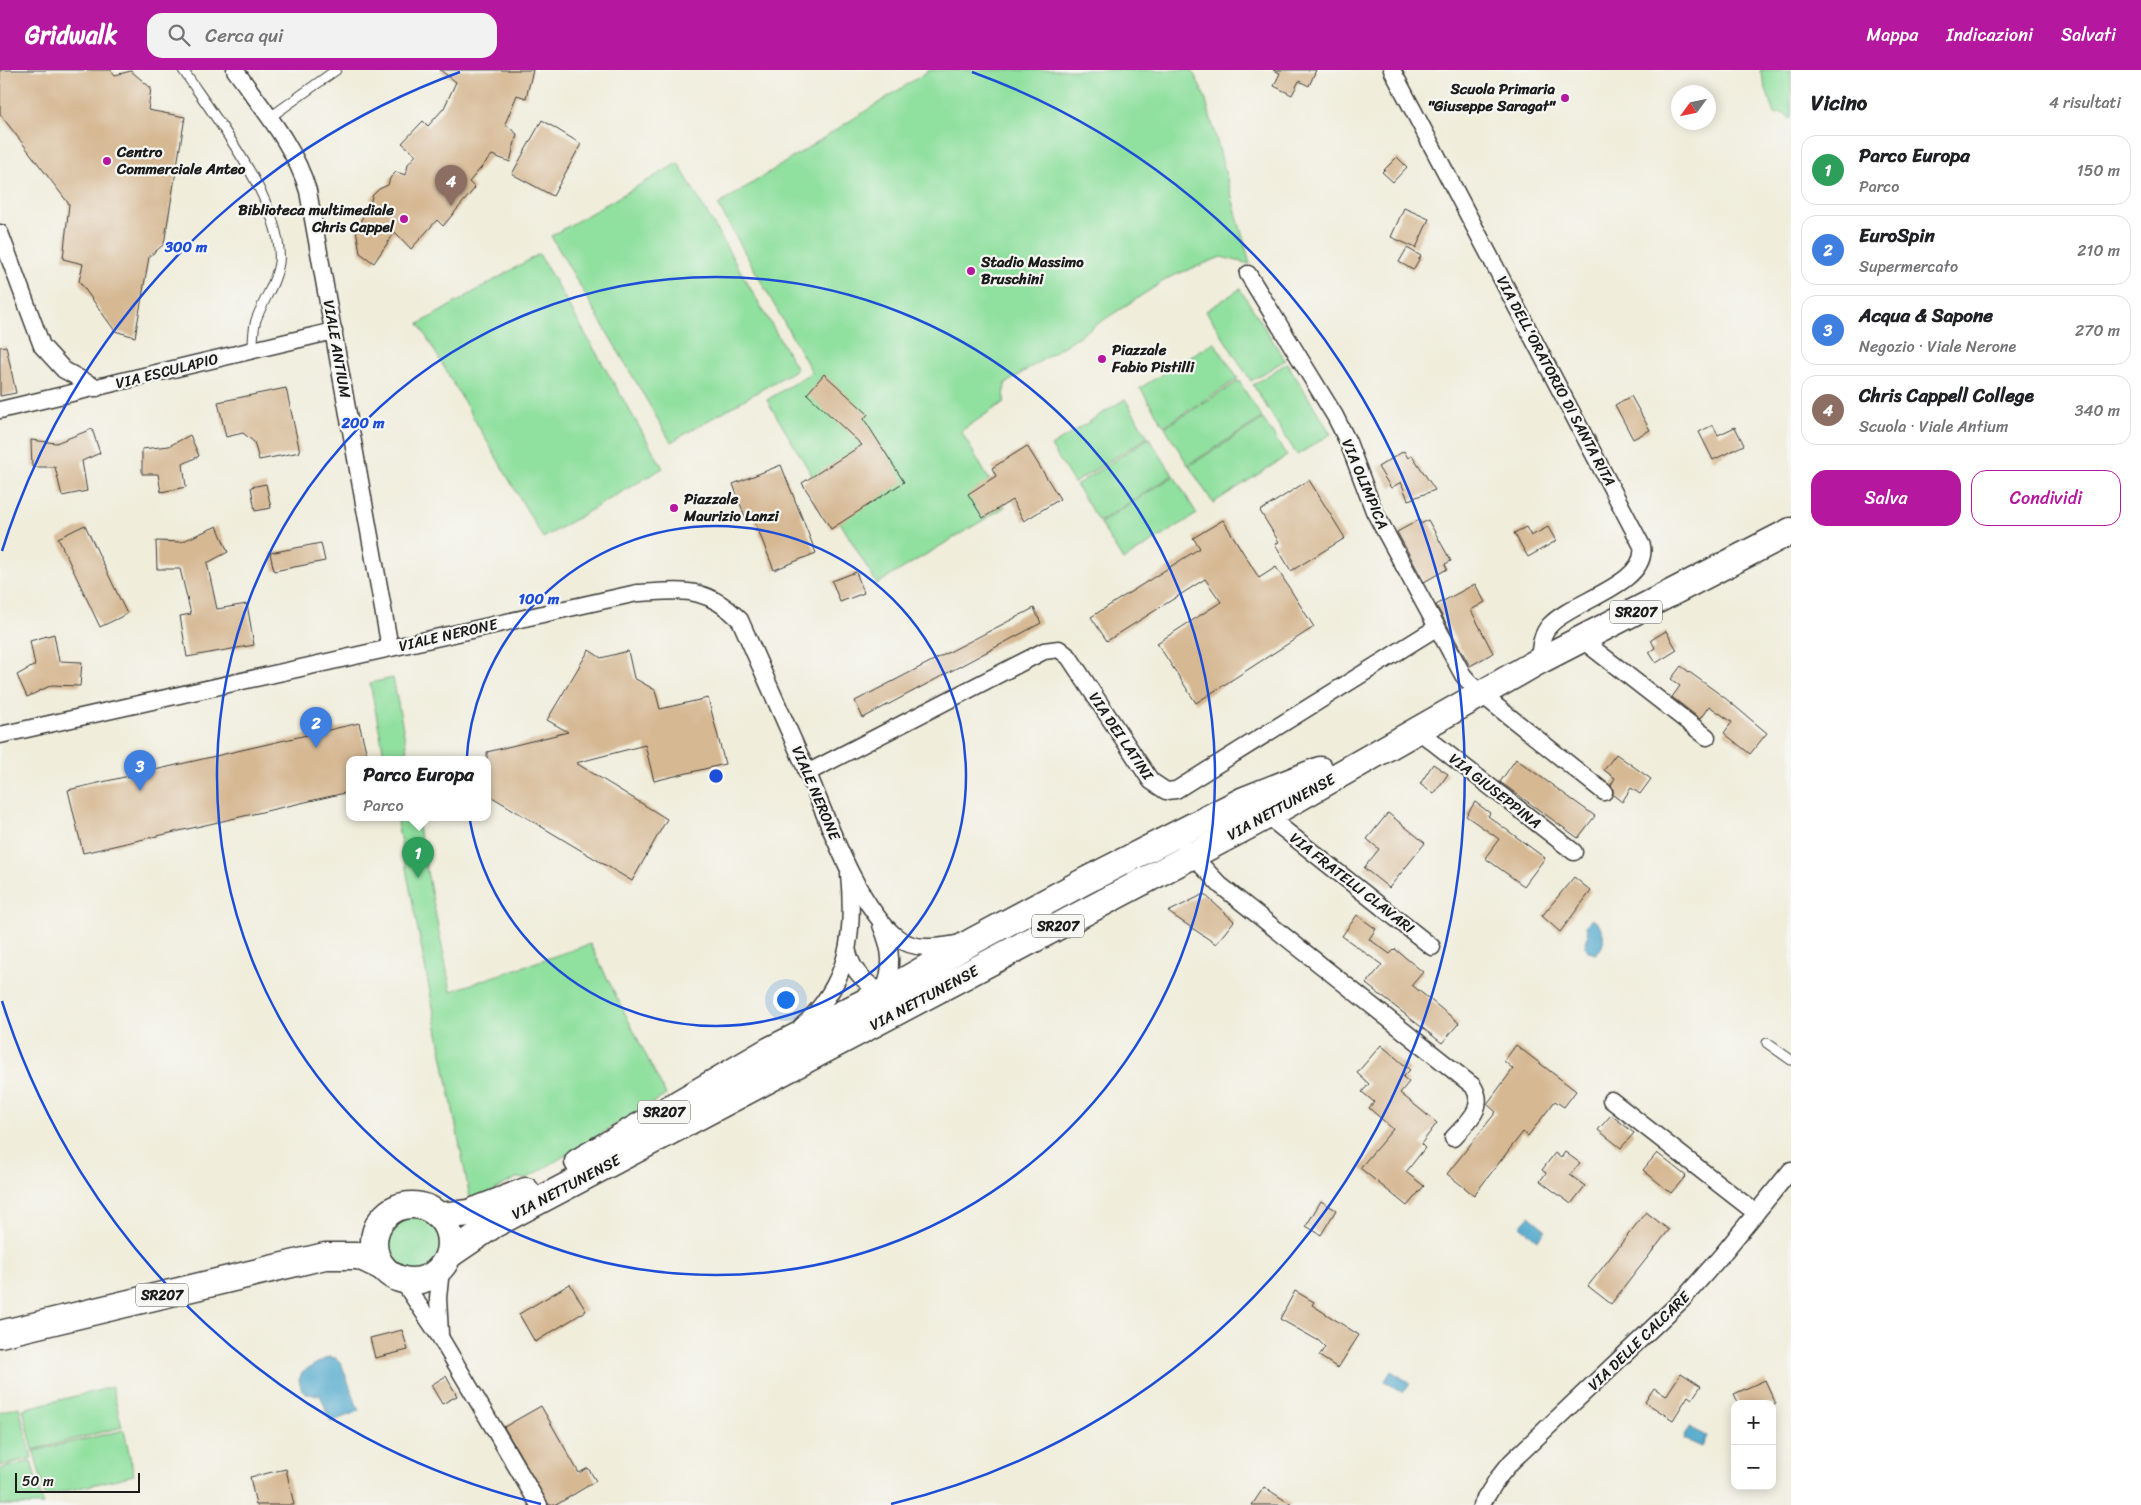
<!DOCTYPE html>
<html lang="it">
<meta charset="utf-8">
<style>
body{margin:0;font-family:Sriracha,sans-serif;background:#f2f2f2;color:#202124}
.controls{position:absolute;right:15px;bottom:15px;display:grid;overflow:hidden;border-radius:10px;box-shadow:0 2px 12px #0003}
.controls button{width:45px;height:45px;display:grid;place-items:center;padding:0;border:0;border-bottom:1px solid #e0e0e0;background:#fff;color:#202124;font:25px sans-serif}
.compass{position:absolute;left:1671px;top:15px;width:45px;height:45px;border-radius:50%;background:#fff;box-shadow:0 2px 12px #0003;rotate:237deg}
.scale{position:absolute;left:15px;bottom:12px;width:125px;box-sizing:border-box;padding-left:5px;border:2px solid #1c1c1c;border-top:0;font-size:14px;line-height:18px;white-space:nowrap;color:#1c1c1c;-webkit-text-stroke:4px #f6f6f2;paint-order:stroke}
.you{position:absolute;left:785px;top:929px;width:18px;height:18px;margin:-12px;border:4px solid #fff;border-radius:50%;background:#1a73e8;box-shadow:0 0 0 8px #1a73e833}
.badge{display:grid;place-items:center;width:32px;height:32px;border-radius:50%;background:#b5179e;color:#fff;font-size:16px;font-weight:700}
.pin{position:absolute;translate:-50% -41px;filter:drop-shadow(0 1px 2px #0008)}
.pin::after{content:'';position:absolute;top:26px;width:18px;height:15px;background:inherit;clip-path:polygon(0 0,100% 0,50% 100%)}
.popup{position:absolute;left:346px;top:686px;width:145px;height:65px;box-sizing:border-box;display:grid;place-content:center;border-radius:10px;background:#fff;filter:drop-shadow(0 1px 4px #0005);font-size:16px;white-space:nowrap;color:#757577}
.popup b{font-size:19px;color:#202124}
.popup::after{content:'';position:absolute;left:50%;top:100%;margin-left:-10px;border:10px solid transparent;border-top-color:#fff}
.list{margin:0;padding:0;list-style:none}
h2{display:flex;justify-content:space-between;align-items:center;height:65px;margin:0;padding:0 20px;font-size:21px}
h2 small{font-size:16px;font-weight:400;color:#757577}
.list li{display:grid;grid-template-columns:32px 1fr auto;gap:15px;align-items:center;box-sizing:border-box;height:70px;margin:0 10px 10px;padding:0 10px;border:1px solid #e0e0e0;border-radius:15px}
.list b{display:block;font-size:19px;white-space:nowrap}
.list p{margin:0;font-size:16px;white-space:nowrap;color:#757577}
.list em{font-size:16px;font-style:normal;color:#757577}
.actions{display:flex;gap:10px;padding:15px 20px}
.actions a{flex:1;padding:11px 0;border:1px solid #b5179e;border-radius:15px;text-align:center;font-size:18px;color:#b5179e}
.actions .main{background:#b5179e;color:#fff}
.icon{flex:none;width:28px;height:28px;fill:none;stroke:currentColor;stroke-width:2;stroke-linecap:round;stroke-linejoin:round}
.map{position:relative;flex:none;width:1791px;height:1435px;overflow:hidden}
header{display:flex;align-items:center;gap:30px;box-sizing:border-box;height:70px;padding:0 25px;background:#b5179e;color:#fff}
header strong{font-size:24px}
nav{display:flex;gap:28px;margin-inline-start:auto;font-size:18px}
.search{width:350px;height:45px;background:#f2f2f2;display:flex;align-items:center;gap:12px;box-sizing:border-box;padding:0 18px;border-radius:15px;color:#757577;font-size:19px}
main{display:flex}
aside{flex:1;background:#fff}
.map>svg:first-child{display:block}
.green{fill:#90e09f;stroke:#567e5e}
.water{fill:#4fa8cc;stroke:#366274}
.building{fill:#d6b893}
.lines{fill:none;stroke-linecap:round;stroke-linejoin:round}
.lane-casing{stroke:#3c3b39;stroke-width:11}
.street-casing{stroke:#3c3b39;stroke-width:19}
.primary-casing{stroke:#3c3b39;stroke-width:29}
.lane{stroke:#fff;stroke-width:9}
.street{stroke:#fff;stroke-width:16}
.primary{stroke:#fff;stroke-width:26}
.ring{fill:none;stroke:#1d4ed8;stroke-width:2.5}
.poi-dot{fill:#b5179e;stroke:#f6f6f2;stroke-width:2}
.labels{text-anchor:middle;dominant-baseline:central;stroke-width:4.5;stroke-linejoin:round;paint-order:stroke}
.shield{fill:#f6f6f2;stroke:#5d5d5c;stroke-width:1}
.shield-label{font-size:14px;font-weight:bold;fill:#1c1c1c}
.poi-label{font-size:15px;font-weight:bold;fill:#1c1c1c;stroke:#f6f6f2;text-anchor:start}
.street-label{font-size:15px;fill:#1c1c1c;stroke:#f6f6f2}
.centre{fill:#1d4ed8;stroke:#f6f6f2;stroke-width:2.5}
.ring-label{font-size:15px;text-anchor:middle;font-weight:bold;fill:#1d4ed8;stroke:#f6f6f2;stroke-width:4.5;stroke-linejoin:round;paint-order:stroke}
</style>
<header>
<strong>Gridwalk</strong>
<div class="search"><svg class="icon" aria-label="search" viewBox="0 0 24 24"><circle cx="10" cy="10" r="6"/><path d="M15 15l6 6"/></svg>Cerca qui</div>
<nav><a>Mappa</a><a>Indicazioni</a><a>Salvati</a></nav>
</header>
<main>
<div class="map">
<svg width="1791" height="1435" viewBox="0 0 1791 1435">
<rect width="100%" height="100%" fill="#f6f6f2"/>
<filter id="ink" filterUnits="userSpaceOnUse"><feTurbulence type="fractalNoise" baseFrequency=".02" numOctaves="2"/><feDisplacementMap in="SourceGraphic" scale="10" xChannelSelector="R" yChannelSelector="G"/><feConvolveMatrix kernelMatrix="1 2 1 2 8 2 1 2 1" color-interpolation-filters="sRGB"/></filter>
<filter id="wash" filterUnits="userSpaceOnUse"><feTurbulence type="fractalNoise" baseFrequency=".0096" numOctaves="4" result="noise"/><feDisplacementMap in="SourceGraphic" scale="20" xChannelSelector="R" yChannelSelector="G"/><feGaussianBlur stdDeviation="1.12" result="paint"/><feColorMatrix in="noise" values="0 0 0 0 0 0 0 0 0 0 0 0 0 0 0 0 0 1.4 0 .05"/><feComposite in="paint" operator="in"/></filter>
<g filter="url(#wash)">
<rect width="100%" height="100%" fill="#f0eddb"/>
<g class="green">
<polygon points="930,0 1192,0 1205,27 1250,194 1221,187 1170,207 1005,314 1004,332 961,361 1005,437 877,514 767,330 812,302 718,135"/>
<polygon points="1760,0 1791,0 1791,49 1783,43 1774,44"/>
<polygon points="678,93 797,299 671,372 551,166"/>
<polygon points="539,184 663,398 543,468 419,254"/>
<polygon points="1240,219 1285,290 1251,311 1206,241"/>
<polygon points="1214,272 1238,309 1164,356 1140,318"/>
<polygon points="1287,293 1331,364 1297,385 1253,315"/>
<polygon points="1239,311 1262,348 1188,395 1165,357"/>
<polygon points="1125,329 1148,367 1074,413 1051,376"/>
<polygon points="1263,349 1287,386 1213,433 1189,396"/>
<polygon points="1149,368 1173,405 1099,452 1076,415"/>
<polygon points="1174,406 1197,444 1123,490 1100,453"/>
<polygon points="393,608 408,685 406,689 385,689 370,613"/>
<polygon points="396,747 416,747 451,921 590,874 666,1025 526,1109 516,1108 471,1133"/>
<circle cx="412" cy="1173" r="30"/>
<polygon points="112,1317 122,1357 33,1380 23,1339"/>
<polygon points="19,1337 32,1388 0,1396 0,1342"/>
<polygon points="124,1360 134,1405 45,1426 34,1381"/>
<polygon points="31,1391 43,1435 0,1435 0,1399"/>
</g>
<g class="water">
<path d="M1590,850H1594C1605,858 1608,876 1595,884L1589,882L1585,876L1588,866L1586,856Z"/>
<polygon points="1529,1146 1546,1160 1537,1170 1520,1156"/>
<polygon points="328,1287 336,1288 341,1293 359,1341 331,1352 320,1325 306,1324 302,1320 299,1310 302,1302"/>
<polygon points="1391,1301 1410,1313 1403,1323 1385,1311"/>
<polygon points="1689,1357 1707,1366 1702,1377 1684,1369"/>
</g>
<g id="blocks">
<g class="building">
<polygon points="0,0 111,0 115,5 131,1 151,18 148,40 185,47 164,174 149,187 135,267 115,261 79,211 83,194 63,189 69,134 0,44"/>
<polygon points="440,0 533,0 526,28 517,25 505,54 517,64 510,92 492,85 469,112 475,118 443,156 437,150 411,179 395,162 374,193 360,183 356,159 370,134 372,126 379,119 388,115 390,108 396,102 406,105 408,94 416,85 402,73 423,51 428,56 444,38 456,12"/>
<polygon points="1273,0 1316,0 1309,16 1299,11 1292,25 1274,16 1280,3"/>
<polygon points="542,50 581,74 553,126 512,104"/>
<polygon points="1397,87 1407,97 1393,112 1382,102"/>
<polygon points="1404,138 1429,149 1416,178 1391,167"/>
<polygon points="1407,178 1421,186 1413,200 1399,192"/>
<polygon points="6,276 16,323 0,326 0,277"/>
<polygon points="824,304 868,344 864,349 904,412 831,459 802,413 862,375 807,324"/>
<polygon points="286,318 300,382 259,390 254,372 243,363 226,367 218,332"/>
<polygon points="1631,326 1650,360 1633,369 1615,335"/>
<polygon points="1713,355 1718,365 1735,357 1744,375 1713,390 1699,362"/>
<polygon points="92,359 100,383 82,391 87,421 62,426 55,397 32,397 31,370 56,373"/>
<polygon points="190,365 199,386 183,394 186,417 161,422 158,404 142,404 142,379 169,376"/>
<polygon points="1027,376 1060,429 1024,451 1012,430 983,448 968,424 996,406 992,398"/>
<polygon points="1404,381 1408,388 1412,385 1435,420 1408,430 1401,412 1391,418 1378,397"/>
<polygon points="781,395 816,483 774,500 753,447 746,450 733,414"/>
<polygon points="1309,410 1345,468 1291,501 1275,474 1279,472 1260,441"/>
<polygon points="266,414 271,438 255,441 251,417"/>
<polygon points="1223,450 1259,508 1276,497 1314,557 1196,633 1157,573 1221,532 1205,509 1107,571 1091,547 1200,478 1193,468"/>
<polygon points="1419,450 1421,454 1428,450 1451,491 1445,494 1447,499 1424,512 1397,462"/>
<polygon points="85,455 127,544 100,557 58,468"/>
<polygon points="217,456 228,482 207,493 217,539 247,534 254,575 187,587 180,546 191,544 180,499 157,499 156,471 181,472"/>
<polygon points="1526,457 1531,466 1548,457 1556,471 1528,487 1514,463"/>
<polygon points="321,473 325,491 274,501 270,483"/>
<polygon points="856,502 864,523 840,532 832,511"/>
<polygon points="1475,514 1485,532 1471,540 1493,583 1470,596 1436,535"/>
<polygon points="1034,538 1041,553 863,648 855,631"/>
<polygon points="1666,561 1677,580 1656,593 1649,582 1655,578 1651,570"/>
<polygon points="54,564 59,591 82,592 80,616 52,615 27,627 17,605 35,595 30,571"/>
<polygon points="589,580 601,588 628,581 634,608 655,620 660,639 708,628 725,694 654,711 645,675 576,693 667,749 632,811 487,724 487,682 568,662 547,650"/>
<polygon points="1681,596 1725,628 1767,663 1750,684 1724,663 1732,652 1709,636 1700,649 1672,627 1680,616 1671,609"/>
<polygon points="359,653 368,689 349,689 349,722 83,783 68,720"/>
<polygon points="1616,684 1651,709 1640,724 1631,718 1622,732 1613,725 1613,719 1611,715 1615,708 1604,700"/>
<polygon points="1516,689 1595,746 1578,768 1500,712"/>
<polygon points="1433,694 1448,704 1434,724 1420,714"/>
<polygon points="1475,732 1490,743 1488,746 1545,788 1524,816 1485,788 1499,769 1466,746"/>
<polygon points="1388,743 1425,773 1389,818 1364,798 1379,779 1367,769"/>
<polygon points="1574,807 1591,821 1560,862 1542,846"/>
<polygon points="1204,824 1234,851 1216,874 1168,842"/>
<polygon points="1357,845 1376,859 1369,869 1390,884 1395,879 1423,902 1412,915 1459,953 1442,973 1366,914 1382,895 1342,866"/>
<polygon points="1381,975 1410,1000 1403,1007 1409,1012 1400,1023 1437,1053 1421,1074 1425,1078 1406,1102 1424,1116 1407,1136 1360,1098 1393,1059 1369,1038 1374,1032 1362,1022 1369,1014 1357,1003"/>
<polygon points="1516,975 1576,1021 1564,1037 1555,1031 1528,1066 1523,1062 1474,1125 1447,1104 1496,1042 1487,1034 1513,999 1504,991"/>
<polygon points="1611,1045 1634,1063 1621,1078 1598,1060"/>
<polygon points="1565,1082 1580,1093 1570,1105 1585,1116 1571,1134 1540,1111 1546,1103 1542,1100 1555,1083 1561,1088"/>
<polygon points="1657,1083 1686,1106 1671,1123 1643,1100"/>
<polygon points="1321,1131 1336,1140 1321,1165 1306,1156"/>
<polygon points="1646,1142 1669,1160 1611,1234 1588,1216"/>
<polygon points="570,1214 586,1241 535,1272 519,1244"/>
<polygon points="1295,1221 1314,1232 1312,1235 1359,1265 1338,1298 1319,1286 1325,1277 1319,1271 1280,1249"/>
<polygon points="402,1260 408,1280 375,1288 370,1268"/>
<polygon points="1681,1303 1701,1316 1692,1329 1688,1326 1673,1350 1645,1332 1654,1318 1666,1326"/>
<polygon points="446,1306 457,1326 442,1334 431,1315"/>
<polygon points="1765,1310 1776,1334 1739,1334 1734,1324"/>
<polygon points="541,1336 579,1403 588,1398 596,1411 556,1435 549,1435 504,1357"/>
<polygon points="286,1399 294,1435 256,1435 250,1407"/>
<polygon points="1264,1417 1292,1435 1252,1435"/>
</g>
</g>
</g>
<g filter="url(#ink)">
<use href="#blocks" fill-opacity="0" stroke="#3c3b39" stroke-width="1"/>
<g class="lines">
<g class="lane-casing">
<g id="lane">
<path d="M183,0C214,46 285,136 279,193C276,214 263,230 256,250C253,259 253,270 253,280"/>
<polyline points="269,48 336,0"/>
<polyline points="1767,973 1791,990"/>
</g>
</g>
<g class="street-casing">
<g id="street">
<path d="M235,0C262,38 295,76 308,121L390,578"/>
<path d="M1392,0L1642,476C1649,514 1572,531 1550,555C1541,564 1540,578 1539,591"/>
<polyline points="0,163 42,276 64,300 97,318"/>
<polyline points="1248,204 1335,346 1348,372 1374,441 1463,605 1476,620 1604,722"/>
<polyline points="0,340 334,261"/>
<polyline points="1581,569 1707,667"/>
<polyline points="1416,659 1574,782"/>
<path d="M0,665L637,523C683,521 705,515 740,550C763,602 786,654 809,706C828,752 859,839 898,868C915,881 937,877 956,874"/>
<polyline points="807,703 1044,581 1059,579 1069,587 1151,711 1166,721 1176,720 1436,558"/>
<polyline points="1263,740 1267,746 1432,877"/>
<path d="M1186,779L1220,815L1473,1016C1487,1038 1467,1052 1453,1068"/>
<path d="M881,855C892,880 894,899 882,925"/>
<path d="M848,882C853,904 869,917 889,925"/>
<path d="M801,957C849,914 855,865 849,804"/>
<polyline points="1611,1030 1756,1143"/>
<polyline points="402,1210 440,1267 539,1435"/>
<polyline points="440,1264 438,1228 441,1199"/>
<polyline points="1481,1435 1498,1408 1511,1392 1683,1229 1721,1186 1791,1100"/>
</g>
</g>
<g class="primary-casing">
<g id="primary">
<polyline points="578,1092 770,980 883,923 973,871 1085,811 1244,730 1320,700"/>
<circle cx="412" cy="1173" r="38"/>
<polyline points="440,1146 469,1143 526,1121"/>
<polyline points="449,1185 493,1155 1267,746 1539,591 1791,461"/>
<polyline points="0,1264 325,1186 359,1186 382,1197"/>
</g>
</g>
<use href="#lane" class="lane"/>
<use href="#street" class="street"/>
<use href="#primary" class="primary"/>
</g>
</g>
<g class="ring">
<circle cx="716" cy="706" r="250"/>
<circle cx="716" cy="706" r="499"/>
<path d="M541 1434A749 749 0 0 1 2 931M2 481A749 749 0 0 1 460 2M972 2A749 749 0 0 1 891 1434"/>
</g>
<g class="poi-dot">
<circle cx="1565" cy="28" r="5"/>
<circle cx="107" cy="91" r="5"/>
<circle cx="404" cy="149" r="5"/>
<circle cx="971" cy="201" r="5"/>
<circle cx="1102" cy="289" r="5"/>
<circle cx="674" cy="438" r="5"/>
</g>
<g class="labels">
<g class="shield">
<rect x="1610" y="530.5" width="52" height="23" rx="4"/>
<rect x="1032" y="844.5" width="52" height="23" rx="4"/>
<rect x="638" y="1030.5" width="52" height="23" rx="4"/>
<rect x="136" y="1213.5" width="52" height="23" rx="4"/>
</g>
<g class="shield-label">
<text x="1636" y="542">SR207</text>
<text x="1058" y="856">SR207</text>
<text x="664" y="1042">SR207</text>
<text x="162" y="1225">SR207</text>
</g>
<g class="poi-label">
<text x="1555" y="19" text-anchor="end">Scuola Primaria<tspan x="1555" dy="17">"Giuseppe Saragat"</tspan></text>
<text x="117" y="82">Centro<tspan x="117" dy="17">Commerciale Anteo</tspan></text>
<text x="394" y="140" text-anchor="end">Biblioteca multimediale<tspan x="394" dy="17">Chris Cappel</tspan></text>
<text x="981" y="192">Stadio Massimo<tspan x="981" dy="17">Bruschini</tspan></text>
<text x="1112" y="280">Piazzale<tspan x="1112" dy="17">Fabio Pistilli</tspan></text>
<text x="684" y="429">Piazzale<tspan x="684" dy="17">Maurizio Lanzi</tspan></text>
</g>
<g class="street-label">
<text transform="translate(337 279) rotate(80)">VIALE ANTIUM</text>
<text transform="translate(167 301) rotate(-14)">VIA ESCULAPIO</text>
<text transform="translate(1556 311) rotate(62)">VIA DELL'ORATORIO DI SANTA RITA</text>
<text transform="translate(1365 414) rotate(67)">VIA OLIMPICA</text>
<text transform="translate(448 565) rotate(-13)">VIALE NERONE</text>
<text transform="translate(1121 666) rotate(56)">VIA DEI LATINI</text>
<text transform="translate(1495 721) rotate(38)">VIA GIUSEPPINA</text>
<text transform="translate(816 723) rotate(67)">VIALE NERONE</text>
<text transform="translate(1281 737) rotate(-29)">VIA NETTUNENSE</text>
<text transform="translate(1352 813) rotate(38)">VIA FRATELLI CLAVARI</text>
<text transform="translate(924 928) rotate(-28)">VIA NETTUNENSE</text>
<text transform="translate(566 1117) rotate(-28)">VIA NETTUNENSE</text>
<text transform="translate(1639 1271) rotate(-44)">VIA DELLE CALCARE</text>
</g>
</g>
<circle cx="716" cy="706" r="8" class="centre"/>
<g class="ring-label">
<text x="186" y="182">300 m</text>
<text x="363" y="358">200 m</text>
<text x="539" y="534">100 m</text>
</g>
</svg>
<div class="controls">
<button>+</button>
<button>−</button>
</div>
<svg class="compass" viewBox="-18 -18 36 36"><path d="M0-13l5 13h-10z" fill="#e53935"/><path d="M0 13l5-13h-10z" fill="#757577"/></svg>
<div class="scale">50 m</div>
<div class="you"></div>
<div class="pin badge" style="left:418px;top:808px;background:#2e9e5b">1</div>
<div class="popup"><b>Parco Europa</b>Parco</div>
<div class="pin badge" style="left:316px;top:678px;background:#3f7fe0">2</div>
<div class="pin badge" style="left:140px;top:721px;background:#3f7fe0">3</div>
<div class="pin badge" style="left:451px;top:136px;background:#8d6e63">4</div>
</div>
<aside>
<h2>Vicino<small>4 risultati</small></h2>
<ul class="list">
<li><span class="badge" style="background:#2e9e5b">1</span><div><b>Parco Europa</b><p>Parco</p></div><em>150 m</em></li>
<li><span class="badge" style="background:#3f7fe0">2</span><div><b>EuroSpin</b><p>Supermercato</p></div><em>210 m</em></li>
<li><span class="badge" style="background:#3f7fe0">3</span><div><b>Acqua &amp; Sapone</b><p>Negozio · Viale Nerone</p></div><em>270 m</em></li>
<li><span class="badge" style="background:#8d6e63">4</span><div><b>Chris Cappell College</b><p>Scuola · Viale Antium</p></div><em>340 m</em></li>
</ul>
<div class="actions"><a class="main">Salva</a><a>Condividi</a></div>
</aside>
</main>
